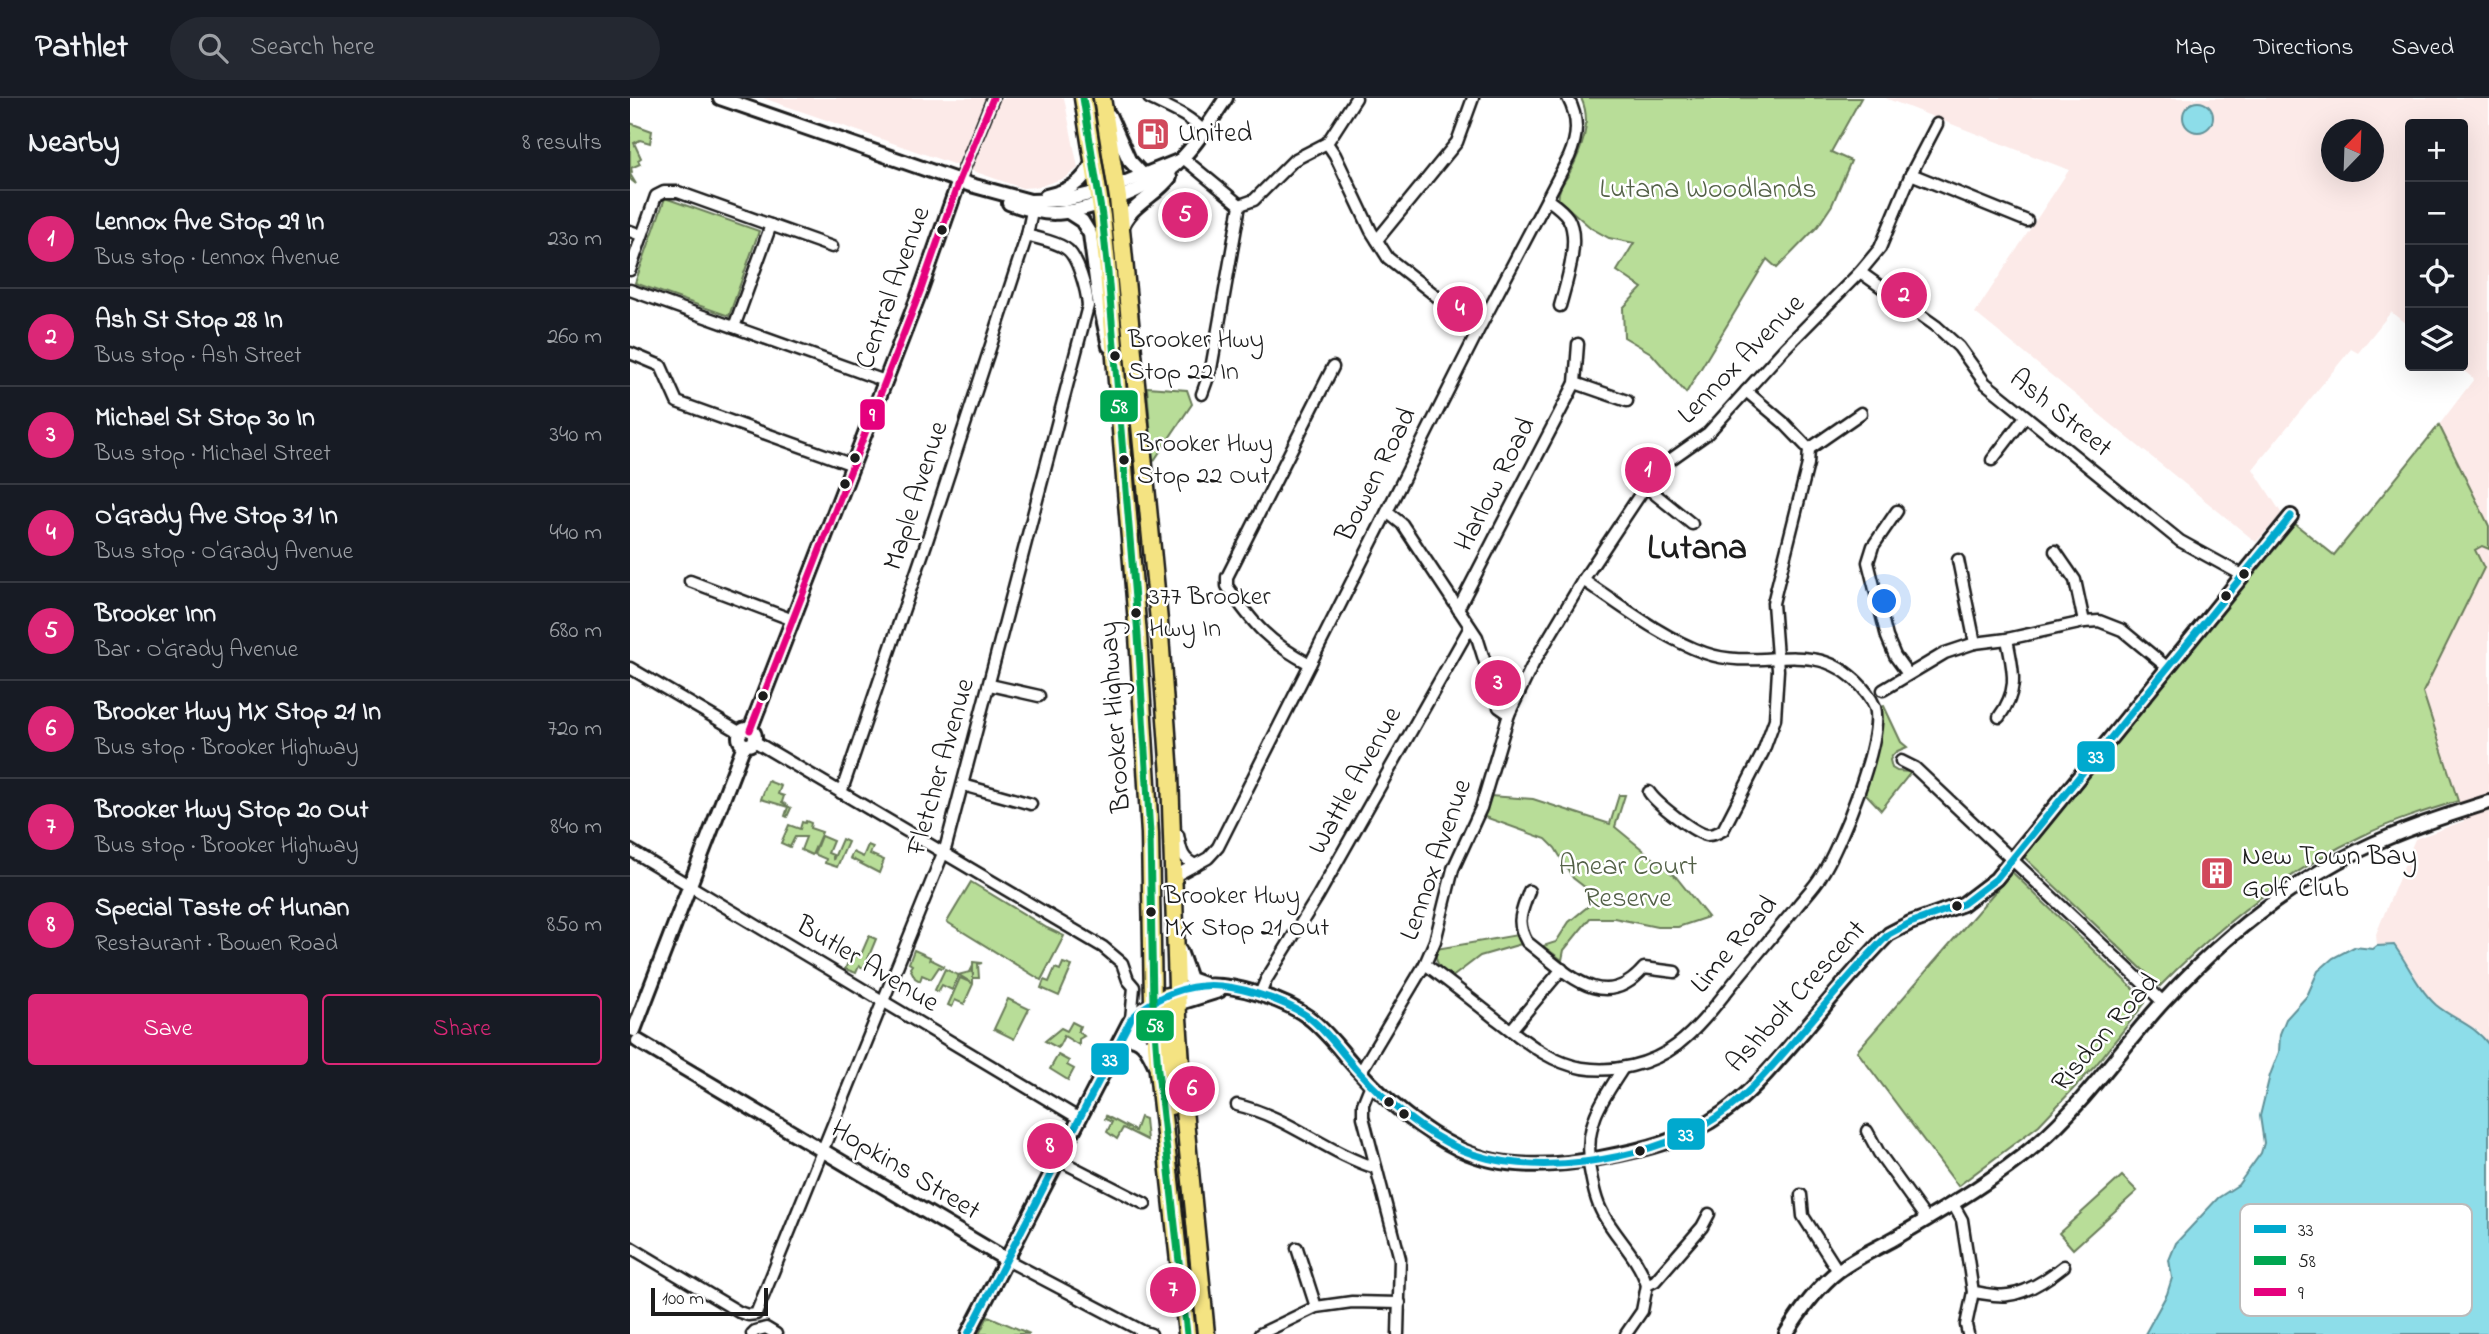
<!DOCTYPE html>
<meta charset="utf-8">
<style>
body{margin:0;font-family:"Indie Flower",sans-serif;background:#242831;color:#f1f3f6}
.controls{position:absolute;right:21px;top:21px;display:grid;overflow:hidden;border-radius:7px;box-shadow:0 7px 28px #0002}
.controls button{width:63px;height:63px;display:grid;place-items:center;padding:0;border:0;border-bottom:2px solid #363941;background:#171b24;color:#f1f3f6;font:35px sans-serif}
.compass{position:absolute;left:1691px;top:21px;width:63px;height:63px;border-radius:50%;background:#171b24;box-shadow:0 7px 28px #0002;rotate:23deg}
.scale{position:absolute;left:21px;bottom:18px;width:117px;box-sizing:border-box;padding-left:7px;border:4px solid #1c1c1c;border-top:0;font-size:19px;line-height:24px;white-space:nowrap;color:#1c1c1c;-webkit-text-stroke:5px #fff;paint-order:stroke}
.you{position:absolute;left:1255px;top:504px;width:24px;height:24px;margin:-18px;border:5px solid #fff;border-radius:50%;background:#1a73e8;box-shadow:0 0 0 10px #1a73e833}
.badge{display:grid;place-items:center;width:46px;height:46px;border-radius:50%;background:#db2777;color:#fff;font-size:23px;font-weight:700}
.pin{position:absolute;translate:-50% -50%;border:4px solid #fff;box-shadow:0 2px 7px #0006}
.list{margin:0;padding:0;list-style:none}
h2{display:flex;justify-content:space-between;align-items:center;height:91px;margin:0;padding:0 28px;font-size:30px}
h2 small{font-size:23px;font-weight:400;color:#9ea1a6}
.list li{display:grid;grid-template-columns:46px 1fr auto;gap:21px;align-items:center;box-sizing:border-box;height:98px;padding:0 28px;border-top:2px solid #363941}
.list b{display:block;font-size:26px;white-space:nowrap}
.list p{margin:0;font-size:23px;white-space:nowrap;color:#9ea1a6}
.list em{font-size:23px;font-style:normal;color:#9ea1a6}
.actions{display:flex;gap:14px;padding:21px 28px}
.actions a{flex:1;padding:16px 0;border:2px solid #db2777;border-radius:7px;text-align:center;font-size:24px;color:#db2777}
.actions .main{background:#db2777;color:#fff}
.icon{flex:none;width:38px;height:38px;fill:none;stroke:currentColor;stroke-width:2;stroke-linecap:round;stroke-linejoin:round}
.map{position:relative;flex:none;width:1859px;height:1236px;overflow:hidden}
header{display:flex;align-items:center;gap:42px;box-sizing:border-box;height:98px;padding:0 35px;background:#171b24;border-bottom:2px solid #363941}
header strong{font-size:33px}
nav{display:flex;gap:38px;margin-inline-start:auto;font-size:24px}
.search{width:490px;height:63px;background:#242831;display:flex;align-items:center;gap:18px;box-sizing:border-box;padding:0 24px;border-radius:38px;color:#9ea1a6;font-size:26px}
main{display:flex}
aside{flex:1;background:#171b24}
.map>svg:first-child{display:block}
.built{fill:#fceae8;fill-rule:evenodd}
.green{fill:#b8dd98;stroke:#6a7c5a;stroke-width:2}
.water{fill:#8ddde9;stroke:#609097;stroke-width:2}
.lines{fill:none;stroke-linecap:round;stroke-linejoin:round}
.minor-casing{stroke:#1c1c1c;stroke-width:15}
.tertiary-casing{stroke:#1c1c1c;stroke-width:18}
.trunk-casing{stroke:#1c1c1c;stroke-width:21}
.minor{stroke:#fff;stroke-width:10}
.tertiary{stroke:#fff;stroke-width:12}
.trunk{stroke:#f4e382;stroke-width:16}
.bus-1-casing{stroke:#fff;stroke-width:12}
.bus-2-casing{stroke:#fff;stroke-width:12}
.bus-3-casing{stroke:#fff;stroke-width:12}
.bus-1{stroke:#00a9ce;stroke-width:7}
.bus-2{stroke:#00a651;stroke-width:7}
.bus-3{stroke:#e5007d;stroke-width:7}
.bus-dot{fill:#1c1c1c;stroke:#fff;stroke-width:2.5}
.labels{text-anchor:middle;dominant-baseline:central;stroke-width:5;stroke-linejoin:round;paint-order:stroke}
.bus-label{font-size:26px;fill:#1c1c1c;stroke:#fff;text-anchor:start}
.poi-label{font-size:28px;fill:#1c1c1c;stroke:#fff;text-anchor:start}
.park-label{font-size:28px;fill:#536047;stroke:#fff}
.street-label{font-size:28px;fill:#1c1c1c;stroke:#fff}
.district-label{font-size:35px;font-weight:bold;fill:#1c1c1c;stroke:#fff}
.key{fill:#fff;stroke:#bbb;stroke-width:2}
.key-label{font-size:19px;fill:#1c1c1c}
.line-badge{stroke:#fff;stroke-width:2.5}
.badge-label{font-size:19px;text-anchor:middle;font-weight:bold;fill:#fff}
</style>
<header>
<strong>Pathlet</strong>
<div class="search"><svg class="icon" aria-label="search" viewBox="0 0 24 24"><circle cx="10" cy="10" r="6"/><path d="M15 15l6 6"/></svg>Search here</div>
<nav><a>Map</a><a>Directions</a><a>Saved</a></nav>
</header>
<main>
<aside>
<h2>Nearby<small>8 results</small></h2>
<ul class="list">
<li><span class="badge">1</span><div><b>Lennox Ave Stop 29 In</b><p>Bus stop · Lennox Avenue</p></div><em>230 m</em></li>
<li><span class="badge">2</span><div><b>Ash St Stop 28 In</b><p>Bus stop · Ash Street</p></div><em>260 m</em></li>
<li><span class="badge">3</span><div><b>Michael St Stop 30 In</b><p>Bus stop · Michael Street</p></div><em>340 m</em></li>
<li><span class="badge">4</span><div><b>O'Grady Ave Stop 31 In</b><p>Bus stop · O'Grady Avenue</p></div><em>440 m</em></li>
<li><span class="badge">5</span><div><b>Brooker Inn</b><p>Bar · O'Grady Avenue</p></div><em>680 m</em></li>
<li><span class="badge">6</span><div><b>Brooker Hwy MX Stop 21 In</b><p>Bus stop · Brooker Highway</p></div><em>720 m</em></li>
<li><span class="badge">7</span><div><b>Brooker Hwy Stop 20 Out</b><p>Bus stop · Brooker Highway</p></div><em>840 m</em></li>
<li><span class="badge">8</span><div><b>Special Taste of Hunan</b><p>Restaurant · Bowen Road</p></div><em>850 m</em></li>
</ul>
<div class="actions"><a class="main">Save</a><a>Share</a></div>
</aside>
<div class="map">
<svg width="1859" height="1236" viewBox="0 0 1859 1236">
<rect width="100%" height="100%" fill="#fff"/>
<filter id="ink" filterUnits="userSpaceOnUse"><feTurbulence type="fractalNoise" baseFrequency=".0143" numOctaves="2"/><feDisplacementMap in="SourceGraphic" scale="14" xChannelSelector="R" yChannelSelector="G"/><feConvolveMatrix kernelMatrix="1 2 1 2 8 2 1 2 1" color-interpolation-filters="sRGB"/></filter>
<g filter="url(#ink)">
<g class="built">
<polygon points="133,0 434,0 448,70 435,80 407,89 392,90"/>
<path d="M1255,0H1859V428L1809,327L1844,281L1828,268H1833V26H1780V229L1761,214L1728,255L1721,251L1623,371L1652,416L1626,444L1345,215L1439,72ZM1702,32H1744V74H1702Z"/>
<polygon points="1852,447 1859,451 1859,947 1850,934 1807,908 1792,893 1784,876 1765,847 1747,848 1746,836 1785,741 1834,723 1793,594 1854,470 1845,452"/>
</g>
<g class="green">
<path d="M951,0H1231L1201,54L1221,63L1202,107L1188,128L1147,170L1137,161L1056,295L1021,255L994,239L993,210L1012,190L987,173L1004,145L979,140L961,130L929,102C927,92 934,84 939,76C951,53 963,25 951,0Z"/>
<polygon points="0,25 22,33 20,45 10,42 4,45 11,60 8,62 10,66 1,70 2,74 0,76 6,86 0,81"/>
<polygon points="35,100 129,133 99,218 5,185"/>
<polygon points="517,289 557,292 562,306 523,364"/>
<path d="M1809,327L1859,428V451L1852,448L1845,452L1854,470L1793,594L1828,703C1795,713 1763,723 1732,738C1656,774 1588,829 1530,888L1394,759L1665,426L1704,457Z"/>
<path d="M1254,608L1271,644L1277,649C1268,653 1265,652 1260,662L1262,670L1267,673L1281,674L1251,712L1235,695L1249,640L1251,610Z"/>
<polygon points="138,683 151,688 148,696 154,698 152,704 161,710 157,719 155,718 158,709 131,701"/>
<polygon points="989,697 995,697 985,729 1046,779 1078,819 1048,829 1027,829 984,820 960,820 934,852 932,862 913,848 926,844 939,824 962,805 961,794 943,780 925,750 916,741 852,718 860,698 903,701 980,726"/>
<polygon points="176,723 181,725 180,730 192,734 182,757 171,752 176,739 165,739 160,749 151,745 159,727 170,731 172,724 175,725"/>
<polygon points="191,738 203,743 198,755 203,757 203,762 212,741 218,744 207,769 195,765 196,761 184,756"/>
<polygon points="238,747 243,749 240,756 254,762 249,775 220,760 223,754 233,759"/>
<polygon points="1382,774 1515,902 1515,905 1465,968 1409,1027 1328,1088 1227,953"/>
<polygon points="341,784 417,830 434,838 411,882 317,824"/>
<path d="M887,837L891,846L850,858L821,880C811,870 804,866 806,851Z"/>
<polygon points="239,838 246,841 234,870 229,868 226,875 215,871 222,856 230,859"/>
<polygon points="284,852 300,859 299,863 300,861 314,868 312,870 309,869 301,881 292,877 290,883 285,880 280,870 282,867 279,865"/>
<polygon points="343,864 352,865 348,866 349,880 343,880 343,886 334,906 325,902 322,909 318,907 330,880 342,885 329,877 322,892 312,887 308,894 305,892 315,871 328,877 340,874 342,870 343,878"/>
<polygon points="433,865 442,868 429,898 411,890 414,882 419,884 425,870 430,872"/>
<polygon points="378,901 399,911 384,941 364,931"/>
<polygon points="442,924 450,928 448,933 454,938 449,941 449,947 434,938 428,950 415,943 431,930 437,933"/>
<polygon points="428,957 439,963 437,967 444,971 438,982 420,971"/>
<polygon points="476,1018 505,1033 510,1019 515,1021 517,1042 493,1030 487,1041 477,1034 482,1024 475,1021"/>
<polygon points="1492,1078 1507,1093 1443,1151 1429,1135"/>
<polygon points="358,1218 400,1236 349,1236"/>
</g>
<g class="water">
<circle cx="1568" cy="19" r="15"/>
<path d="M1764,847C1778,866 1788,891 1806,907C1824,922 1844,926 1859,947V1236H1515L1537,1196L1542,1180L1539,1162L1546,1145L1588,1100L1608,1087L1631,1055L1634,1045L1630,1018L1640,977L1649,954L1650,936L1656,921L1677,898L1688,873L1703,860L1724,849L1743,851L1747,848Z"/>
</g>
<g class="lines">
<g class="minor-casing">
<g id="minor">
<path d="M519,0C537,9 561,18 574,34"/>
<polyline points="697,45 726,0"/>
<polyline points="553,60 610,107 624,102 664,62 697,45 705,57 741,133 758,160 824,212 850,229"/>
<polyline points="1281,76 1397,123"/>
<polyline points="329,83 363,0"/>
<path d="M917,101C924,106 933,112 938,120C951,141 936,186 930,208"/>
<polyline points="0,133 11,137"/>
<polyline points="747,142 827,44 843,0"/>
<polyline points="0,172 26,98 34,94 48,94 202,149"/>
<polyline points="1230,174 1306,228 1329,249 1355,285 1550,443 1614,478"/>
<polyline points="0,192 255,283"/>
<polyline points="104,229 141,127"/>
<polyline points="0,255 31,268 47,304 223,367"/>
<polyline points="945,285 997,303"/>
<polyline points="572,296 581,271 610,107"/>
<polyline points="1179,351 1231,315"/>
<polyline points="1362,362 1395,319"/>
<polyline points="1015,388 1062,426"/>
<polyline points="1267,413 1243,448 1238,464 1257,539 1265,558 1278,576"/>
<polyline points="757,414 772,426 847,539 869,609 879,616"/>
<polyline points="1425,453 1445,482 1454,524"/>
<polyline points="1328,462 1345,545"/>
<polyline points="60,483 163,522"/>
<polyline points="828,511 945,285 948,246"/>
<path d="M680,566C639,545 623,526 597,488V479L703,269"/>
<polyline points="0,570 111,635"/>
<polyline points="360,587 409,598"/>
<polyline points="1253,592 1315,555 1345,545 1377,541 1454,524 1469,523 1492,532 1538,570"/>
<path d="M1369,619C1390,590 1383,573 1377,541"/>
<polyline points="124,643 473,849 492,865 498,882 504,889 501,921"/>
<polyline points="1271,663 1285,670 1533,904"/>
<polyline points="333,687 401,706"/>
<path d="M1019,694C1026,705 1064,735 1077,737C1083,737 1088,735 1093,732L1133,654L1145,621L1148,572L1143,505L1178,366L1179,351L1154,325L1116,293"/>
<polyline points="211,695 296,446 397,137 402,113"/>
<path d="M548,737C551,751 551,761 566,767"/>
<polyline points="0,752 450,1021"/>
<path d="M543,779L578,760L588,749L850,229L939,59C948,38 949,21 938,0"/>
<path d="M899,793C892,814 885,823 897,844C935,873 973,918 1014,870L1045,874"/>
<path d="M795,866C819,884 842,902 866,921C893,941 918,964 952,970C984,975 1021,967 1047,947C1073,927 1093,897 1114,872C1131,852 1148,831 1165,811C1173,800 1184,790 1191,778C1210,749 1254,641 1245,609C1243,604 1240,599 1237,595C1188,533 1135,576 1075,555C1034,541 989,506 953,482"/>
<polyline points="630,896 636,882 688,798 840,529"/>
<polyline points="881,932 932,871"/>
<polyline points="730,975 795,866 805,843 823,771 851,710 879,616 903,566 953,482 1027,371 1078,335 1155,250 1230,174 1250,150 1281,76 1307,26"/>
<polyline points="741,986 733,1006 733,1019 770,1161 768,1236"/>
<path d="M607,1007C657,1018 697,1055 746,1070"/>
<polyline points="1237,1033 1249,1055 1297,1122"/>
<polyline points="429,1062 515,1106"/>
<path d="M958,1062C962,1081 964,1100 973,1116C987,1141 1008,1159 1017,1187"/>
<path d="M960,1062C955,1024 974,1000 993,970"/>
<polyline points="1171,1097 1173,1118 1208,1173"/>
<polyline points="1323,1106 1332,1122 1343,1194 1336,1227 1338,1236"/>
<path d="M0,1149L109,1214L118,1217L126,1216L316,748L458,208C457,194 448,157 435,150C424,143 409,141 397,137"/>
<polyline points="667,1150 686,1209"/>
<polyline points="377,1162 512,1233 521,1236"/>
<path d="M1343,1194C1354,1195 1367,1199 1378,1197C1398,1195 1419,1180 1434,1168"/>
<polyline points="122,1236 125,1233 136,1230 146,1236"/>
<polyline points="630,1236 686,1209 722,1204 770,1205"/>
<polyline points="996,1236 1012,1213 1017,1187 1025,1183 1072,1129 1079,1116"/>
</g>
</g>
<g class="tertiary-casing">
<g id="tertiary">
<polyline points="90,0 341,87 400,103 435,102 468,94"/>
<polyline points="479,17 499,62 513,77"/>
<polyline points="486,88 548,63"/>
<path d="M416,98C438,93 454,85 463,63"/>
<path d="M488,100C547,78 563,50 596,0"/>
<path d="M379,105C417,119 432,117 470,106"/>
<polyline points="438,114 452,123 460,136 468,197 479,248"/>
<path d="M491,131C500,106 525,99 540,79"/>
<circle cx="117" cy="639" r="8"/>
<polyline points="120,632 291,191 329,83"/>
<polyline points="550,853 560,881 574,886"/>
<path d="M547,895C556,892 564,888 573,888C603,885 654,901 678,919C698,934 712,955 729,973C756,1003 792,1033 829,1051C873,1072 923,1069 970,1060C1013,1052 1056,1042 1093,1015C1120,996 1142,969 1164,944C1195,908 1225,870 1259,836L1280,825L1333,806L1366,781L1661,418"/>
<polyline points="547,906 589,893"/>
<polyline points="4,932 114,647"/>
<polyline points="496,939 525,915"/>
<path d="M494,940C514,938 519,955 526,969"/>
<polyline points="8,943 377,1162"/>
<polyline points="338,1236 499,925 523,904"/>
<path d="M1156,1236C1169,1215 1183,1195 1202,1178C1220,1162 1244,1152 1265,1140C1314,1111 1363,1083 1407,1046C1456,1004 1490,951 1533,904C1589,843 1656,788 1730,752C1771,732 1815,718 1859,704"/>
</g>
</g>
<g class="trunk-casing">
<g id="trunk">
<polyline points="453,0 472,118 478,175 508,537 520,736 523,904 528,973 557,1236"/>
<polyline points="472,0 488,100 529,523 540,677 548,920 554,1012 576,1236"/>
<polyline points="537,898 541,1008"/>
</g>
</g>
<use href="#minor" class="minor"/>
<use href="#tertiary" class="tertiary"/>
<use href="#trunk" class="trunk"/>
<g class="bus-1-casing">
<path id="bus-1" d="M338,1236L501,921C519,903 546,890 572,888C602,885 652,901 677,918C696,932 711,954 727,972C755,1003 793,1035 832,1052C900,1081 1013,1063 1076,1026C1111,1006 1138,973 1164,943C1195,907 1225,870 1259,836L1280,825L1333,806L1366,781L1661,418"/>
</g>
<g class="bus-2-casing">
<polyline id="bus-2" points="453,0 472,118 478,175 508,537 520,736 523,904 528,973 557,1236"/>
</g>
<g class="bus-3-casing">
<polyline id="bus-3" points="120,632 291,191 329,83 363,0"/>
</g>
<use href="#bus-1" class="bus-1"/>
<use href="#bus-2" class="bus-2"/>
<use href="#bus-3" class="bus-3"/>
</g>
</g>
<defs>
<g id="fuel-square" transform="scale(1.75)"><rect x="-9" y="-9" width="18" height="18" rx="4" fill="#d1495b" stroke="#fff"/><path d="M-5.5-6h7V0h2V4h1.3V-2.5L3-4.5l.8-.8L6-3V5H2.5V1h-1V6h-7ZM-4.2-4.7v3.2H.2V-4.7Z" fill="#fff"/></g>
<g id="building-square" transform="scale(1.75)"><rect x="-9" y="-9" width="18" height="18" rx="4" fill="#d1495b" stroke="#fff"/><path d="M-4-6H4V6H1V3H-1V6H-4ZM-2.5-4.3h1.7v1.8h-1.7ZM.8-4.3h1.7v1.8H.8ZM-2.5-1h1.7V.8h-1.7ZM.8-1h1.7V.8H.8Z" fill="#fff"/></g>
</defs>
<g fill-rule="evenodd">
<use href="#fuel-square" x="523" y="36"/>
<use href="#building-square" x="1587" y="775"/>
</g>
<g class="bus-dot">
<circle cx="312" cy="132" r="6"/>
<circle cx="485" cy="258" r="6"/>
<circle cx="225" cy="360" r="6"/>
<circle cx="494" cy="362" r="6"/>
<circle cx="215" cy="386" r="6"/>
<circle cx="1614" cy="476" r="6"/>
<circle cx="1596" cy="498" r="6"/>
<circle cx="506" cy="515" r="6"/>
<circle cx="133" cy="598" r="6"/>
<circle cx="1327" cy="808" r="6"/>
<circle cx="521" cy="814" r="6"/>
<circle cx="759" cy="1004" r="6"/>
<circle cx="774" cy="1016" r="6"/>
<circle cx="1010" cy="1053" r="6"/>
</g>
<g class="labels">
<g class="bus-label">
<text x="498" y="243">Brooker Hwy<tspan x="498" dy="32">Stop 22 In</tspan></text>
<text x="507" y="347">Brooker Hwy<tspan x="507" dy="32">Stop 22 Out</tspan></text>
<text x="519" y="500">377 Brooker<tspan x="519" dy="32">Hwy In</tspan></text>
<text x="534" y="799">Brooker Hwy<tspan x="534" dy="32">MX Stop 21 Out</tspan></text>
</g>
<g class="poi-label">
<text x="548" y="36">United</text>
<text x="1612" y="759">New Town Bay<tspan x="1612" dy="32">Golf Club</tspan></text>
</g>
<g class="park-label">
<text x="1078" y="92">Lutana Woodlands</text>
<text x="998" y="769">Anear Court<tspan x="998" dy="32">Reserve</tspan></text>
</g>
<g class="street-label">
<text transform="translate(264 190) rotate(-70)">Central Avenue</text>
<text transform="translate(1112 262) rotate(-46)">Lennox Avenue</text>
<text transform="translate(1430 316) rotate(39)">Ash Street</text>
<text transform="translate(747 377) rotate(-63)">Bowen Road</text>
<text transform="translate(866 387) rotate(-63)">Harlow Road</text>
<text transform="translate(287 398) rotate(-72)">Maple Avenue</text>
<text transform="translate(486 619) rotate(-94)">Brooker Highway</text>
<text transform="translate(312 669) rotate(-74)">Fletcher Avenue</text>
<text transform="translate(726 683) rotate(-61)">Wattle Avenue</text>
<text transform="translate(807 762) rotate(-71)">Lennox Avenue</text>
<text transform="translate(1105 847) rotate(-50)">Lime Road</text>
<text transform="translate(237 867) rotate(31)">Butler Avenue</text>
<text transform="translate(1167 899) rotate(-48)">Ashbolt Crescent</text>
<text transform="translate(1476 935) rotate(-49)">Risdon Road</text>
<text transform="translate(275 1073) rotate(31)">Hopkins Street</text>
</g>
<g class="district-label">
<text x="1067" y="451">Lutana</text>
</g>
</g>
<rect x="1610" y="1106" width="232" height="112" rx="10" class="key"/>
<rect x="1624" y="1127" width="32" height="8" fill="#00a9ce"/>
<rect x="1624" y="1158" width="32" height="9" fill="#00a651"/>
<rect x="1624" y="1190" width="32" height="8" fill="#e5007d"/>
<g class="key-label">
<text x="1668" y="1138">33</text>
<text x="1668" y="1169">58</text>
<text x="1668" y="1201">9</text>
</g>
<g class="line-badge">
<rect x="469" y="291" width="40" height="34" rx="7" fill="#00a651"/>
<rect x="229" y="300" width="27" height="33" rx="7" fill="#e5007d"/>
<rect x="1446" y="642" width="40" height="33" rx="7" fill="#00a9ce"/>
<rect x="505" y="911" width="40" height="33" rx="7" fill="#00a651"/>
<rect x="460" y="944" width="40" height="34" rx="7" fill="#00a9ce"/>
<rect x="1036" y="1019" width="40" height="34" rx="7" fill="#00a9ce"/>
</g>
<g class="badge-label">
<text x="489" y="315">58</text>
<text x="242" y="323">9</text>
<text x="1466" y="665">33</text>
<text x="525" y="934">58</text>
<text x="480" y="968">33</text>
<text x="1056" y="1043">33</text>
</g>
</svg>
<div class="controls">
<button>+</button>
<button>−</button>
<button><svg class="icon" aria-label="locate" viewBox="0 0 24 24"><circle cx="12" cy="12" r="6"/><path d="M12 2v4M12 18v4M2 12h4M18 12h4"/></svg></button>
<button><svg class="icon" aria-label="layers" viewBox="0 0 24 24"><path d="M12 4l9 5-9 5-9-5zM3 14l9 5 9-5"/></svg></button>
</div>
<svg class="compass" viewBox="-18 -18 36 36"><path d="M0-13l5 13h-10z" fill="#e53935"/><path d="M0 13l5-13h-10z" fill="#9ea1a6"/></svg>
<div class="scale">100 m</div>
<div class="you"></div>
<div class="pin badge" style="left:1018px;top:372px">1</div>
<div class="pin badge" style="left:1274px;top:197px">2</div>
<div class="pin badge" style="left:868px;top:585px">3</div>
<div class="pin badge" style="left:830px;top:211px">4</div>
<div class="pin badge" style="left:555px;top:117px">5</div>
<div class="pin badge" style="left:562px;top:991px">6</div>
<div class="pin badge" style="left:543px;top:1192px">7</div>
<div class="pin badge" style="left:420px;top:1048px">8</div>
</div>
</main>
